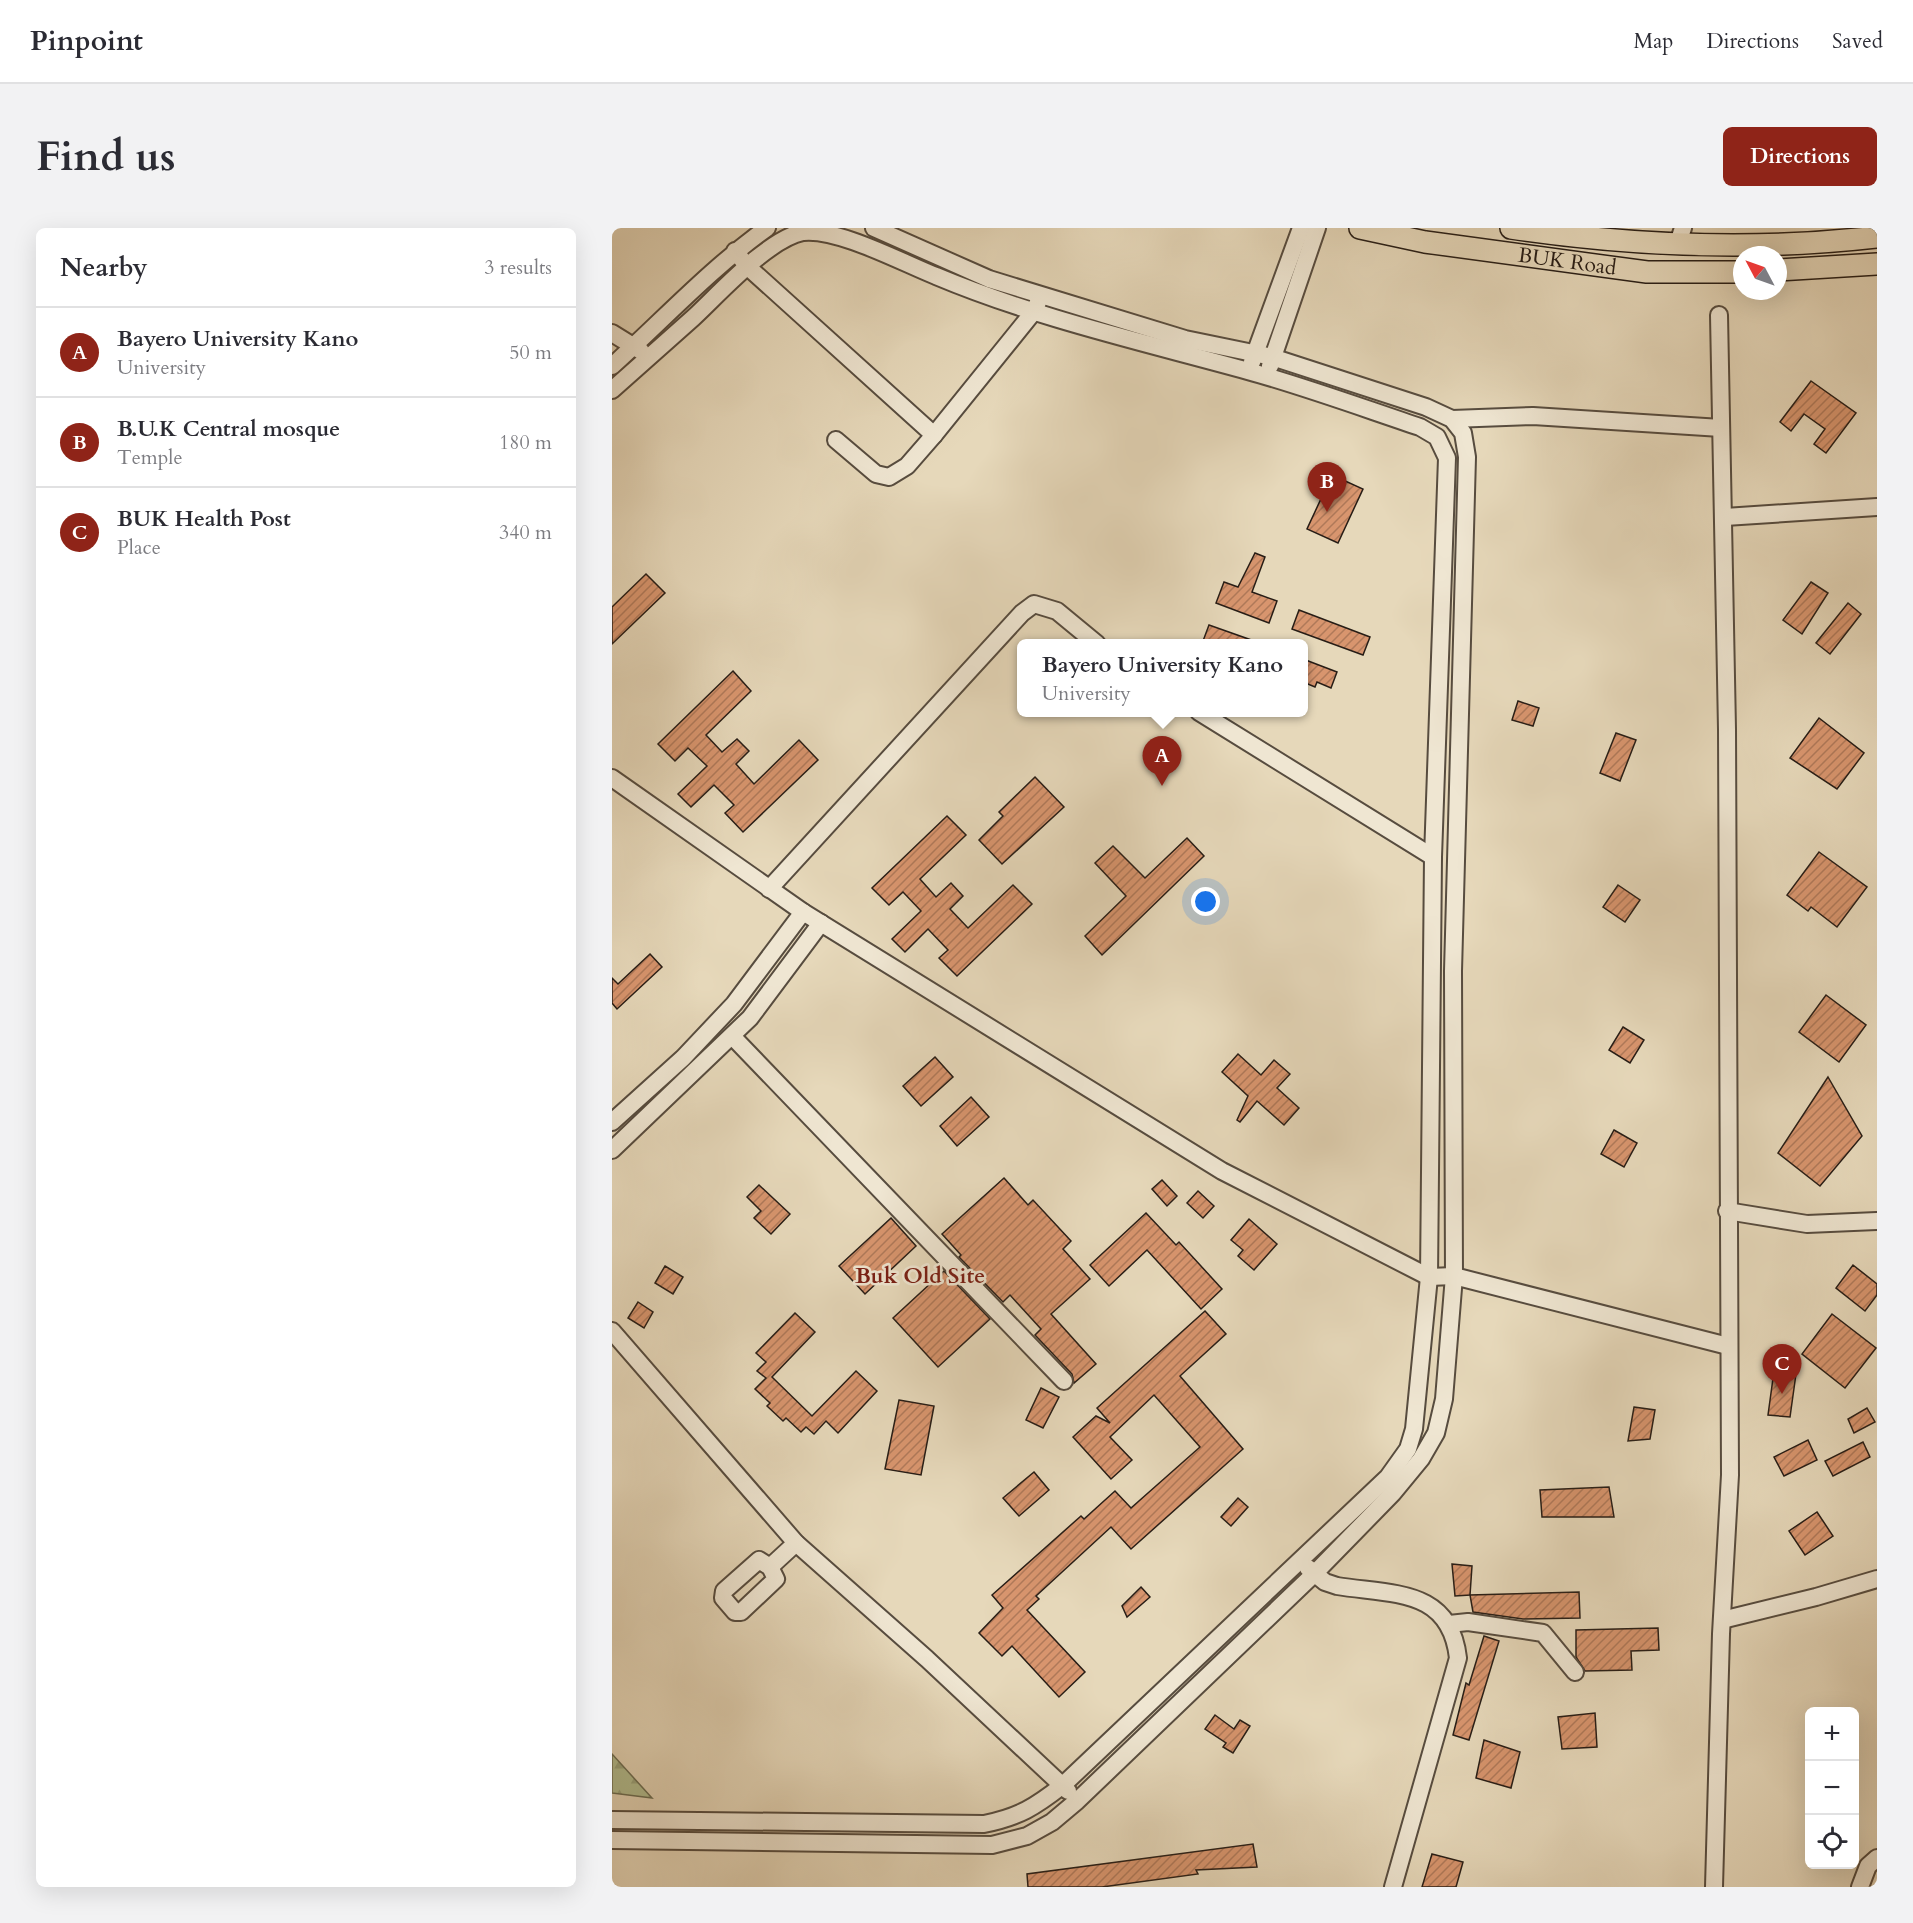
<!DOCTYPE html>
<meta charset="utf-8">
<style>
body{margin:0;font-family:Cardo,serif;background:#f2f2f3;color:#2b2b33}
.controls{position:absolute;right:18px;bottom:18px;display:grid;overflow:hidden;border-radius:9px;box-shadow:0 6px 24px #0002}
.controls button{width:54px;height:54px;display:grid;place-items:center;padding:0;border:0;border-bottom:2px solid #e1e1e2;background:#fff;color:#2b2b33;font:30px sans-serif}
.compass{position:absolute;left:1121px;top:18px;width:54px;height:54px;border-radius:50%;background:#fff;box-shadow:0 6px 24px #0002;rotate:311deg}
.you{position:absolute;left:594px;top:674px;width:21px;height:21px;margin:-15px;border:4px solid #fff;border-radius:50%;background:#1a73e8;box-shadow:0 0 0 9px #1a73e833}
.badge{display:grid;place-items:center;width:39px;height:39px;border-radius:50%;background:#8f2418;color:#fff;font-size:20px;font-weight:700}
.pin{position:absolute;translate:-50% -50px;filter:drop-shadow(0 2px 3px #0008)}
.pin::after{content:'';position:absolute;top:32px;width:21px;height:18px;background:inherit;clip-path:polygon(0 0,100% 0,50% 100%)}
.popup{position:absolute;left:405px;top:411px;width:291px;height:78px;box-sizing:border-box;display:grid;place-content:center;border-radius:9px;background:#fff;filter:drop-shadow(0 2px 4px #0005);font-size:20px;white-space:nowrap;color:#7c7c81}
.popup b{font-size:22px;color:#2b2b33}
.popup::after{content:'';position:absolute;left:50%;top:100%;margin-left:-12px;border:12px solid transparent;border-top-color:#fff}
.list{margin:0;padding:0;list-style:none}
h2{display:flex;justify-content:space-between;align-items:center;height:78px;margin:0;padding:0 24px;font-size:26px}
h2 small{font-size:20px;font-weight:400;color:#7c7c81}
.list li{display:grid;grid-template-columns:39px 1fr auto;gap:18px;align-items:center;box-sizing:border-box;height:90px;padding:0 24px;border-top:2px solid #e1e1e2}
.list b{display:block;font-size:22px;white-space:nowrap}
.list p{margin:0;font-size:20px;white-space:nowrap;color:#7c7c81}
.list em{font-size:20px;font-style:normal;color:#7c7c81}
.icon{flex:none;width:33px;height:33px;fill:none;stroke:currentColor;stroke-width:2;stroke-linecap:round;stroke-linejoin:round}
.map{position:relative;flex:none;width:1265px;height:1659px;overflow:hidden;border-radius:9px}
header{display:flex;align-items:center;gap:36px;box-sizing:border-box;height:84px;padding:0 30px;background:#fff;border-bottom:2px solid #e1e1e2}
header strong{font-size:28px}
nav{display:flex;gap:33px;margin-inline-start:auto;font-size:21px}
.intro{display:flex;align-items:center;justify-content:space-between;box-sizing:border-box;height:144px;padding:0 36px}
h1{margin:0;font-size:42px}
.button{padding:15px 27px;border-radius:9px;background:#8f2418;color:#fff;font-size:21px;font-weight:700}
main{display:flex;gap:36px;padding:0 36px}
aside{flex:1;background:#fff;border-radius:9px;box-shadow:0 6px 24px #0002}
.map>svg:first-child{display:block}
.forest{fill:url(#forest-firs);stroke:#6c6e54;stroke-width:1.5}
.building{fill:url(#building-hatch);stroke:#271d16;stroke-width:1.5}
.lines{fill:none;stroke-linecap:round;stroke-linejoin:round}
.minor-casing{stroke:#574c3f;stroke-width:20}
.major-casing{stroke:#271d16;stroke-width:24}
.minor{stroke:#efe6d2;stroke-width:16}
.major{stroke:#e6d8ba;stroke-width:21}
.labels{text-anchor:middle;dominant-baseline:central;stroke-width:5;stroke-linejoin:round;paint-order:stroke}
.street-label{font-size:21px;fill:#271d16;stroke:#efe6d2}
.neighbourhood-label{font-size:22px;font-weight:bold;fill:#7a1f14;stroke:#efe6d2}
</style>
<header>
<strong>Pinpoint</strong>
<nav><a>Map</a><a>Directions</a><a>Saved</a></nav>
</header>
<div class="intro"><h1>Find us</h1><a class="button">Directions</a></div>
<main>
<aside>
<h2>Nearby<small>3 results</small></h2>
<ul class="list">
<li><span class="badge">A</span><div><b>Bayero University Kano</b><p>University</p></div><em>50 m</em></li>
<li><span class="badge">B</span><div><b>B.U.K Central mosque</b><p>Temple</p></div><em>180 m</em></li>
<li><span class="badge">C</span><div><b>BUK Health Post</b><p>Place</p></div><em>340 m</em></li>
</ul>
</aside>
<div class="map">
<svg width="1265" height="1659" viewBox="0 0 1265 1659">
<defs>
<pattern id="forest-firs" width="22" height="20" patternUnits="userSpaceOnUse" patternTransform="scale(1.5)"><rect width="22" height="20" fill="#b2bf92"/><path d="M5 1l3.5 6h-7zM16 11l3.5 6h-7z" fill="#99a47d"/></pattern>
<pattern id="building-hatch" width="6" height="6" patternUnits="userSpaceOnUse" patternTransform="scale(1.5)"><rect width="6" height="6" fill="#d8956e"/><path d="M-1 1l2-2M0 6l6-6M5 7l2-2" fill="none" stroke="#af7959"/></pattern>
</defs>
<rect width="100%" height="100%" fill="#e6d8ba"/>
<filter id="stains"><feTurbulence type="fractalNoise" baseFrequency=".00333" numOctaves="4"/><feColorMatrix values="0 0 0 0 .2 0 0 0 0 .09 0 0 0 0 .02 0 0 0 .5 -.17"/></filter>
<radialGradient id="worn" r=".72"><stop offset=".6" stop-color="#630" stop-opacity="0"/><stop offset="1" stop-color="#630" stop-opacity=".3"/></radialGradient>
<polygon class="forest" points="0,1526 40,1570 0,1565"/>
<g class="building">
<polygon points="1199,153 1244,185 1214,225 1202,216 1213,201 1192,186 1179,203 1168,194"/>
<polygon points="720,247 751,261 726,315 695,301"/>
<polygon points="643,325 653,329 640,364 665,373 657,395 604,375 612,354 626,359"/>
<polygon points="34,346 53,365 0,416 0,379"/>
<polygon points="1199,354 1216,365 1190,406 1171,392"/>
<polygon points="1236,375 1249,386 1218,426 1204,415"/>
<polygon points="687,382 758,409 751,427 680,401"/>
<polygon points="597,397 645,414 644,416 598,416 591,413"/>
<polygon points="691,431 725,444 719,460 705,454 703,459 691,454"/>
<polygon points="121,443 139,463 94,507 110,524 125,511 137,523 124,536 142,556 187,512 206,532 131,604 113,585 122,577 102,557 79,579 66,566 95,538 76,520 63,533 46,516"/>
<polygon points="906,473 927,480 921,498 900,492"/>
<polygon points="1207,490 1252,525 1225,561 1178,530"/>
<polygon points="1004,505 1024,512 1008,553 988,545"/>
<polygon points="423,549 452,579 390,636 367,612 391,588 387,584"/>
<polygon points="335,588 354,607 308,651 324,669 339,655 351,668 338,681 356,700 401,657 420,676 345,748 327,730 336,722 316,701 293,724 280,711 309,683 291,664 277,677 260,660"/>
<polygon points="575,610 592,628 490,727 473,708 514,668 483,635 501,618 533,650"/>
<polygon points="1207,624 1255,659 1225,699 1199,679 1196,683 1175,667"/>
<polygon points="1006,657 1028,672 1013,694 991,679"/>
<polygon points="38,726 50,739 5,781 0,775 0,750 6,756"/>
<polygon points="1214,767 1254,797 1227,834 1187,804"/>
<polygon points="1011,799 1032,812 1018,835 997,822"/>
<polygon points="626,826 649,847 662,832 678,846 665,860 687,880 672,897 645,873 628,894 625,892 636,868 610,844"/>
<polygon points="323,829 341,849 309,878 291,858"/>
<polygon points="1216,849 1250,908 1208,958 1166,925"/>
<polygon points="359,869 377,889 345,918 328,898"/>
<polygon points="1002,902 1025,915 1012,939 989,926"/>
<polygon points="392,950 416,977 421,972 459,1013 451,1021 478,1051 439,1086 484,1136 462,1155 460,1146 423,1107 429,1101 398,1067 391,1074 347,1029 349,1027 330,1006"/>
<polygon points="550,952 565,968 555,978 540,961"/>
<polygon points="147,957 178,986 159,1006 142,990 149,983 135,969"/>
<polygon points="586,963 602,978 591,990 575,975"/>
<polygon points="534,985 564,1017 567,1014 610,1061 589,1081 535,1022 497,1058 478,1037"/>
<polygon points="279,990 304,1018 253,1066 227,1038"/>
<polygon points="637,991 665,1016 642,1042 626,1028 631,1022 619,1012"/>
<polygon points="1241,1037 1265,1056 1265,1067 1253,1083 1224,1060"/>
<polygon points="53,1038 71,1049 61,1066 43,1055"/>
<polygon points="332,1043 378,1091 326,1139 281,1090"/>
<polygon points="26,1074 41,1084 32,1100 16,1090"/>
<polygon points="593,1083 614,1106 568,1148 631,1221 519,1321 499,1299 424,1368 427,1371 415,1382 473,1444 447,1469 400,1418 390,1428 367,1405 391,1380 380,1367 469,1288 472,1291 503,1263 519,1280 588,1219 542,1167 498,1209 520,1232 499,1251 461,1209 484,1188 498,1195 485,1180"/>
<polygon points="183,1085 203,1104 160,1149 200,1188 244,1143 265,1163 226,1205 214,1193 202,1206 194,1199 189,1204 174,1190 171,1193 155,1178 158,1175 143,1161 154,1150 145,1143 154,1134 144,1125"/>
<polygon points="1220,1086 1264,1120 1233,1160 1190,1126"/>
<polygon points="1162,1143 1184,1146 1178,1189 1156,1187"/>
<polygon points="429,1160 447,1169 431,1200 414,1192"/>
<polygon points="287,1172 322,1178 309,1247 273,1241"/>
<polygon points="1022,1179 1043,1182 1038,1211 1016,1213"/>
<polygon points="1255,1180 1263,1194 1242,1205 1236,1191"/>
<polygon points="1196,1212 1205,1232 1172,1248 1162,1229"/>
<polygon points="1251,1214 1258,1229 1221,1248 1213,1233"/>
<polygon points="422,1244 437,1262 407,1288 391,1270"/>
<polygon points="997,1259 1002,1289 930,1289 928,1262"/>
<polygon points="626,1270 636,1279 619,1298 609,1289"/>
<polygon points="1205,1284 1221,1308 1193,1327 1177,1303"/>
<polygon points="840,1336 860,1338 858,1367 843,1368"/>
<polygon points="529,1359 538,1369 515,1389 510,1378"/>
<polygon points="967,1364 968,1390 911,1391 861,1384 858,1367"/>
<polygon points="1046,1400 1047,1422 1019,1423 1020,1442 973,1443 964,1429 964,1402"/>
<polygon points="872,1408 887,1413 857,1512 841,1507 854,1455 857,1457"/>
<polygon points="983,1485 985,1519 950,1521 946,1489"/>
<polygon points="603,1487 622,1501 628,1492 638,1498 621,1525 611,1519 614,1515 593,1501"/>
<polygon points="872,1512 908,1524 899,1560 864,1550"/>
<polygon points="641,1616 645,1639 584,1642 586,1646 490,1659 416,1659 415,1646"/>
<polygon points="820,1626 851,1634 844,1659 810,1659"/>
</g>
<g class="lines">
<g class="minor-casing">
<g id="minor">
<polyline points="1066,15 1071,0"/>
<polyline points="123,23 136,39 322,207 423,82 426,74"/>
<polyline points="0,105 29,123"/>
<polyline points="640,134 689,0"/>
<path d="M0,138C52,91 98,41 155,0"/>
<polyline points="658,138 705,0"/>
<path d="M0,162C27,138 54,114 81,90C108,65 156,11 191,4C226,0 291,35 324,48C424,90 531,114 636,143C694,159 751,180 808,199L825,209L835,230L821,629L817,1049L802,1201L796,1221L776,1249L451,1557C423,1579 407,1589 372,1596L0,1592"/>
<polyline points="840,191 921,188 1109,200"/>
<polyline points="224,212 264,246 277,249 295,238 322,207"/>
<polyline points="1113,289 1265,279"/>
<polyline points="587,484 821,629"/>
<polyline points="0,550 191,684 610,943 817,1049 842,1048 1116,1118"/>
<polyline points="157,661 410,385 422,376 445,383 485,416"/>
<polyline points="120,808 452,1153"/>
<polyline points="0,894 71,830 122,776 191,684"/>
<polyline points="0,922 138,790 209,695"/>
<polyline points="1115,983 1195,996 1265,993"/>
<polyline points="0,1103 184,1315 315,1431 456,1563"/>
<polyline points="158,1339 147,1332 112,1363 111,1370 123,1384 129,1384 164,1351 158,1339 184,1315"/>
<path d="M696,1340L713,1354L725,1358C781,1367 838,1360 846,1430L781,1659"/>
<polyline points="1110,1392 1204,1369 1265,1351"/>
<polyline points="837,1396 856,1394 931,1405 963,1444"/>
<polyline points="0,1612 380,1617 415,1608 440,1594 465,1573 702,1346 781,1265 809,1231 824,1205 832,1171 842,1048 841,743 855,229 851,205 840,191 814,179 660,129 573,111 377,51 262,0"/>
<polyline points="1102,1659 1109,1406 1118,1247 1115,501 1107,87"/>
<polyline points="1248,1659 1256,1638 1265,1630"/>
</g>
</g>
<g class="major-casing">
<g id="major">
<path id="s1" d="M748,0L813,14L1035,44H1130"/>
<path d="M899,0C1021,18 1143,23 1265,9"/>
<polyline points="1166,42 1265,36"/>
</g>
</g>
<use href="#minor" class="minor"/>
<use href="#major" class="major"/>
</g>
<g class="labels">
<g class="street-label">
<text stroke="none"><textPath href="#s1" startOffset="210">BUK Road</textPath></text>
</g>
<g class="neighbourhood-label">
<text x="308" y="1048">Buk Old Site</text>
</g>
</g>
<rect width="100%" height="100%" filter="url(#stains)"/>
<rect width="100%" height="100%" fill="url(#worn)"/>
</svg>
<div class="controls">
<button>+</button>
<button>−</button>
<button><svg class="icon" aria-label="locate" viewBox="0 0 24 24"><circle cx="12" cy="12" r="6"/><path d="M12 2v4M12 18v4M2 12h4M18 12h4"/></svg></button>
</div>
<svg class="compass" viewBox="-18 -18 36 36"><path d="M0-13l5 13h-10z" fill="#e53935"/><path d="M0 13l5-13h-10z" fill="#7c7c81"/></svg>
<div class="you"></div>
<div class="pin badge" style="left:550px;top:558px">A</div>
<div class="popup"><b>Bayero University Kano</b>University</div>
<div class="pin badge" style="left:715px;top:284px">B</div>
<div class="pin badge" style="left:1170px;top:1166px">C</div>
</div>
</main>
